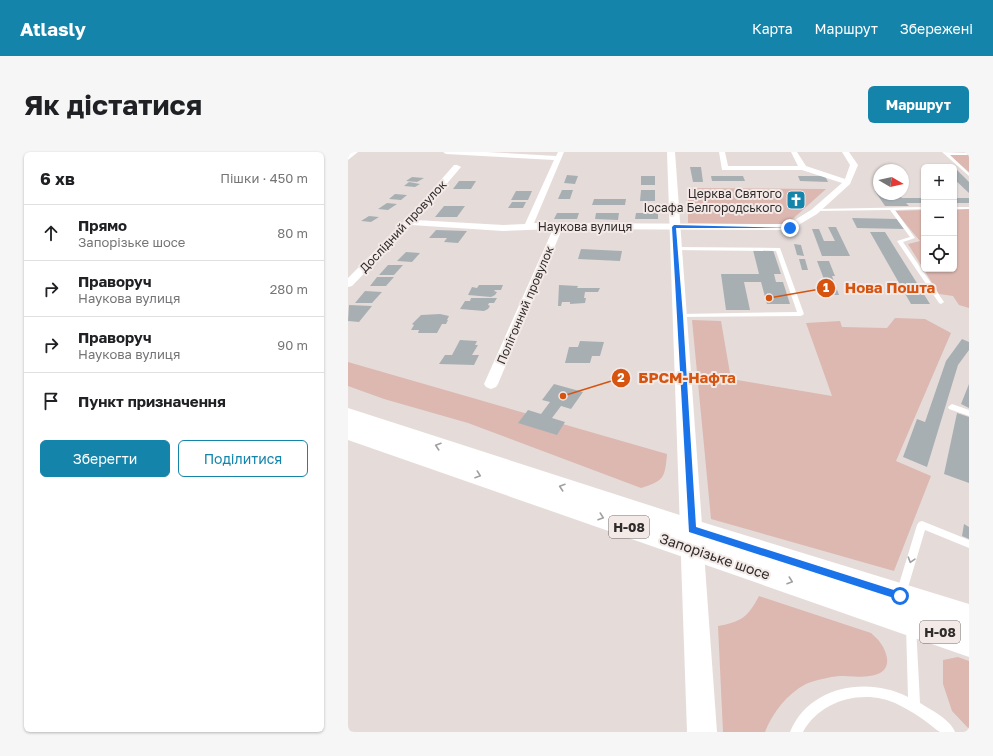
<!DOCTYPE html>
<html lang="uk">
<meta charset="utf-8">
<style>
body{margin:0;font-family:"Golos Text",sans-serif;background:#f6f6f6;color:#202124}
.controls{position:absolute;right:12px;top:12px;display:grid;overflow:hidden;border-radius:6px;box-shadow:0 1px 3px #0004}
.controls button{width:36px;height:36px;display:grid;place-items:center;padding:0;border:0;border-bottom:1px solid #e0e0e0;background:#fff;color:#202124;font:20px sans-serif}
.compass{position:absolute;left:525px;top:12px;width:36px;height:36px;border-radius:50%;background:#fff;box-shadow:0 1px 3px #0004;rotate:99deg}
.stop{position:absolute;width:12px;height:12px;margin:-9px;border:3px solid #1a73e8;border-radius:50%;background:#fff}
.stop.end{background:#1a73e8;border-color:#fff;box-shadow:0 1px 4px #0008}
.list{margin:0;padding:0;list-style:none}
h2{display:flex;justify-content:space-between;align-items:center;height:52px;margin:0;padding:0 16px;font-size:17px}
h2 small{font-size:13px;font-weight:400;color:#757577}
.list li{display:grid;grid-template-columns:26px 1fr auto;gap:12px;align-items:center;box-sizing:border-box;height:56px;padding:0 16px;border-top:1px solid #e0e0e0}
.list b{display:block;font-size:15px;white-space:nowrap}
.list p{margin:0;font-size:13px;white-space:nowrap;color:#757577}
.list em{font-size:13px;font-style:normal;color:#757577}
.actions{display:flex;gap:8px;padding:12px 16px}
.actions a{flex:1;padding:9px 0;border:1px solid #1484ab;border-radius:6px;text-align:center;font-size:14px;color:#1484ab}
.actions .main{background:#1484ab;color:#fff}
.icon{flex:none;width:22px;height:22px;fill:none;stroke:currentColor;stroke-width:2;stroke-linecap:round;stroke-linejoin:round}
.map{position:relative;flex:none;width:621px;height:580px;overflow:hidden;border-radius:6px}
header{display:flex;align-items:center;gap:24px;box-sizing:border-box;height:56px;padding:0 20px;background:#1484ab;color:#fff}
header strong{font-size:19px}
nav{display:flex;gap:22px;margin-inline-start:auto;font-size:14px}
.intro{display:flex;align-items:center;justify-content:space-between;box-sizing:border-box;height:96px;padding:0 24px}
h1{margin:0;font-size:28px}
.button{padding:10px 18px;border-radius:6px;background:#1484ab;color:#fff;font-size:14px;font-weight:700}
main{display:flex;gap:24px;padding:0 24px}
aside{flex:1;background:#fff;border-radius:6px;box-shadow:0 1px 3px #0004}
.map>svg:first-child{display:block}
.green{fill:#dcb8b1}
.building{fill:#a8afb3}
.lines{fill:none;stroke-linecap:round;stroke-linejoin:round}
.service{fill:#fff;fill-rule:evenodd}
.minor{fill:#fff;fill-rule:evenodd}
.tertiary{fill:#fff;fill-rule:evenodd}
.primary{fill:#fff;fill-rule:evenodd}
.oneway{stroke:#a1a0a0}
.route{fill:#1a73e8}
.labels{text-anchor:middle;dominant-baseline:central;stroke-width:4;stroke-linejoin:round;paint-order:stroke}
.far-poi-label{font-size:12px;fill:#2f2c2b;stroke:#f3e9e7;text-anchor:end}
.far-street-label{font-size:12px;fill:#2f2c2b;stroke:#f3e9e7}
.shield{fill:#f3e9e7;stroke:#6a6563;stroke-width:1}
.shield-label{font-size:13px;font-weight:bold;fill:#2f2c2b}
.street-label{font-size:14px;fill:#2f2c2b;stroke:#f3e9e7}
.leader{fill:none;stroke:#d6540f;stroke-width:1.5}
.callout-dot{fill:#d6540f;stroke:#f3e9e7;stroke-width:1.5}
.mark-label{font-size:12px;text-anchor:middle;font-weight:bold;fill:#fff}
.callout-label{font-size:15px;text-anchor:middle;font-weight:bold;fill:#d6540f;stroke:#f3e9e7;stroke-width:4;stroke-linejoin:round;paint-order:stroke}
</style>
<header>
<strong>Atlasly</strong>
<nav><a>Карта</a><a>Маршрут</a><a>Збережені</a></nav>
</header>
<div class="intro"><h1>Як дістатися</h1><a class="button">Маршрут</a></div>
<main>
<aside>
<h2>6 хв<small>Пішки · 450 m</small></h2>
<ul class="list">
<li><svg class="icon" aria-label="ahead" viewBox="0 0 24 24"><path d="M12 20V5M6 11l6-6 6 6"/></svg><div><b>Прямо</b><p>Запорізьке шосе</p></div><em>80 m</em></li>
<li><svg class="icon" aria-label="right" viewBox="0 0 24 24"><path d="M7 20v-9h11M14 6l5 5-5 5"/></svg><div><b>Праворуч</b><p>Наукова вулиця</p></div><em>280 m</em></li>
<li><svg class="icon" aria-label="right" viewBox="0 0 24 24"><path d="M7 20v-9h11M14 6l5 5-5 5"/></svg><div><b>Праворуч</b><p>Наукова вулиця</p></div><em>90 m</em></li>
<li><svg class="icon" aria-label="arrive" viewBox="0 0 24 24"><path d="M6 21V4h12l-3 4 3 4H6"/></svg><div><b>Пункт призначення</b></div></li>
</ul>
<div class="actions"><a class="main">Зберегти</a><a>Поділитися</a></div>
</aside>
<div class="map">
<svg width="621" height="580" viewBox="0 0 621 580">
<rect width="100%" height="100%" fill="#e5dcda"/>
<g class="green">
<polygon points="600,2 621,2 621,20"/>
<polygon points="340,36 478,37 438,73 340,71"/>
<polygon points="621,57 621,156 611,153 605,144 591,142 560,92 572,89 547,59 576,58 576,117 606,117 606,58"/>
<polygon points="547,166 577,167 603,181 548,309 583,324 546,419 363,367 344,168 373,169 383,227 484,244 458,171 492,169 494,175 539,176"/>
<path d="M0,210L319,302C317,326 316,329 293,336L120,271L36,247L0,234Z"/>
<path d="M411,444L523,481C531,488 537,495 539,506C542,530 506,524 491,524C482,525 467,528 458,532C439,542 425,560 417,580H375L370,474C393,470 400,465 411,444Z"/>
<polygon points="610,505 621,509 621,577 604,559 595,532 595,508"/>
</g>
<g class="building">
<polygon points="342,15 353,15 355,30 345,30"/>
<polygon points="606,15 621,30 621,41 606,27"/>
<polygon points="219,23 230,24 227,32 216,31"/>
<rect x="293" y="24" width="14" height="9"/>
<polygon points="363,24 395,24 397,29 364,29"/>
<polygon points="450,24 477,24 480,30 452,29"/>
<polygon points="64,25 76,26 69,30 58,29"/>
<polygon points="111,29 128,29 123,37 105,37"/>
<polygon points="61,30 72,32 67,35 56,34"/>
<polygon points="214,38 225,38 222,47 210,47"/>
<polygon points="293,38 307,38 307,49 292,49"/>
<polygon points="168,39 184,39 180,48 163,48"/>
<polygon points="527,39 531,39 531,42 551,42 554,46 576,46 576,51 558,51 561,54 537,54"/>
<polygon points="47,42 59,43 53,48 41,47"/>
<rect x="606" y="46" width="15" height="5"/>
<polygon points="246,47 278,47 277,53 244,53"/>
<polygon points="164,50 178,50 175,56 160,56"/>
<polygon points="39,51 49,52 40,58 30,57"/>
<polygon points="96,54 117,54 109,65 87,65"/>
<polygon points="209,61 231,61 229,67 206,67"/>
<polygon points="248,61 271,61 270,68 247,67"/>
<polygon points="288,61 310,61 310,67 287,67"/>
<polygon points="21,64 31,65 23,70 13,69"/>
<polygon points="504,66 549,67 556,77 509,76"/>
<polygon points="480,75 488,75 502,104 474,104 464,77 471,77 476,89 487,89"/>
<polygon points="88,78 119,79 110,91 96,90 99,86 81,86"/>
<polygon points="522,80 537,80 582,152 563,152"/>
<polygon points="446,92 453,93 456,104 449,103"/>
<polygon points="233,97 274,99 272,109 230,107"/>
<polygon points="405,98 425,98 433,122 426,122 428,130 435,130 442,152 419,152 413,130 396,130 402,158 378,158 373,122 411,122"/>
<polygon points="58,100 72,101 64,110 49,109"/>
<polygon points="451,107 457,107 460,118 454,118"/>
<polygon points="469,109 481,109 487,124 484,124 491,143 482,143"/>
<polygon points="40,113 55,113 46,123 31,123"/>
<polygon points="29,125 46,125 38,134 22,134"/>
<polygon points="131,133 155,133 153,138 147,138 146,139 149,140 147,143 143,145 120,143 124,135 129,136"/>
<polygon points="211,133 230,134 229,136 252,136 250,140 237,140 236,146 238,146 237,151 222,152 222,150 214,150 213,154 210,154"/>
<polygon points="17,139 34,140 24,151 7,151"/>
<polygon points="123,146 149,146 146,151 141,151 140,153 142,154 140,157 136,159 112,157 117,149 122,149"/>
<polygon points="1,153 24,154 11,170 0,169"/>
<polygon points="92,162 101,164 99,168 100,168 98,172 94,172 89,181 70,181 71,178 63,178 66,173 64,172 73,163"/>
<polygon points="614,187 621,190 621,198 610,213 579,315 555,305 569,267 577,270 598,209"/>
<polygon points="112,188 129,189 127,193 130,193 124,203 131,203 126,213 91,212 97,203 104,203"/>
<polygon points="232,189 256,190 252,204 244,204 242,211 217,211 221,195 230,195"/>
<polygon points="206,232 235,240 223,257 213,254 204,266 217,270 209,283 170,271 180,258 193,262 202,250 194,248"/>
<polygon points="621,232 621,256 613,252"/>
<polygon points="609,261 621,265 621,331 596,322"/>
<polygon points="616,372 621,375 621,387 614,384"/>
</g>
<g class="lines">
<g class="service">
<polygon points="594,0 621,1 621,3 602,3 621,21 621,24"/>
<polygon points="576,55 576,57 547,58 567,86 555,90 596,150 593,152 591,151 549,89 562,85 542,58 468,59 466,58 468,57"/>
<rect x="606" y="55" width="15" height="2"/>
<polygon points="328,95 432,96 456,162 453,164 331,165 331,163 333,162 449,160 428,99 326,98 325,97"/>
<polygon points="604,252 621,258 621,264 601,257 600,255"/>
<polygon points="574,369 621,388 621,396 577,378 558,442 557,446 553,447 549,446 548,442 569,373 571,370"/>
<path d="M563,469L567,470L568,474L572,551C583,558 602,567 607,580C603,580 596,580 592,580C588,578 583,573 580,571C571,564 561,558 551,553C518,536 473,547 455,580H442C461,534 519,524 560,545L558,474L559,470Z"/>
</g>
<g class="minor">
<polygon points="3,0 10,0 0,8 0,2"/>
<polygon points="95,0 138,0 208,4 210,0 216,0 186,71 440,72 463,58 494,31 454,18 374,18 371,0 377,0 380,14 450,14 443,0 449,0 458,14 497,27 502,13 494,0 501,0 510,13 502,32 469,62 442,78 214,77 150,232 148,235 143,237 138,235 136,232 205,77 155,79 63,73 4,134 0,135 0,126 58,68 106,13 109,13 113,15 68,68 155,73 177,72 206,8 98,2"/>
</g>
<polygon class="tertiary" points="319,0 327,0 369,580 339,580"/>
<polygon class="primary" points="0,256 344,367 621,452 621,505 0,288"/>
</g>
<defs><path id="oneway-chevron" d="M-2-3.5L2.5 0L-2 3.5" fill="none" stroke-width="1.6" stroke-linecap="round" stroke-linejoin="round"/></defs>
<g class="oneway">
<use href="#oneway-chevron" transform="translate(90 294) rotate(-162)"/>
<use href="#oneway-chevron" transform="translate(130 323) rotate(19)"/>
<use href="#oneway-chevron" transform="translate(214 335) rotate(-162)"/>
<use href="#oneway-chevron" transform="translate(253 365) rotate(19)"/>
<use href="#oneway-chevron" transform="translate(563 408) rotate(107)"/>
<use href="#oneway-chevron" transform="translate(442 429) rotate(19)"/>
</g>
<polygon class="route" points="326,73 444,76 328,76 335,164 348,375 552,440 555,441 556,444 555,447 552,448 341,380 324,75"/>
<defs>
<g id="church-square" transform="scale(1)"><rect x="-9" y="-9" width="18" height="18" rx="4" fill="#1484ab" stroke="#f3e9e7"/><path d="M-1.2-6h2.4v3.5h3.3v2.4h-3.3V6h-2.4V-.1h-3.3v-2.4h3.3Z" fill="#fff"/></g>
</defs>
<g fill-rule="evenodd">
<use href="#church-square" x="448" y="48"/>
</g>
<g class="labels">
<g class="far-poi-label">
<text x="434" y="41">Церква Святого<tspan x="434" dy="14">Іосафа Белгородського</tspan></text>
</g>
<g class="far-street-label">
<text transform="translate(55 74) rotate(-47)">Дослідний провулок</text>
<text x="237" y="74">Наукова вулиця</text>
<text transform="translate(177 153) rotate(-67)">Полігонний провулок</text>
</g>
<g class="shield">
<rect x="261" y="364" width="40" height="22" rx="3"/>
<rect x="572" y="469" width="40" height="22" rx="3"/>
</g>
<g class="shield-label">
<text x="281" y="375">Н-08</text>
<text x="592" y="480">Н-08</text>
</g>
<g class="street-label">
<text transform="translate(367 404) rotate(19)">Запорізьке шосе</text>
</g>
</g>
<path class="leader" d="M421 146L478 136M215 244L273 226"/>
<g class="callout-dot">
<circle cx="421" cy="146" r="4"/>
<circle cx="215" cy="244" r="4"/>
<circle cx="478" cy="136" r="10"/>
<circle cx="273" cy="226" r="10"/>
</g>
<g class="mark-label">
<text x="478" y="140">1</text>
<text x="273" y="230">2</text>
</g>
<g class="callout-label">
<text x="542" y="141">Нова Пошта</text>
<text x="339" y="231">БРСМ-Нафта</text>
</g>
</svg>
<div class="controls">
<button>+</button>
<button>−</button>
<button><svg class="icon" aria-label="locate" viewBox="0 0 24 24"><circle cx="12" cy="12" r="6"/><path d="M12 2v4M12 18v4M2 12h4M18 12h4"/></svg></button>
</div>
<svg class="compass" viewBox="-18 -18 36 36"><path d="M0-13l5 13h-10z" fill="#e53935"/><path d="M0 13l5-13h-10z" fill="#757577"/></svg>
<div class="stop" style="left:552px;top:444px"></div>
<div class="stop end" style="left:442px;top:76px"></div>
</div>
</main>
